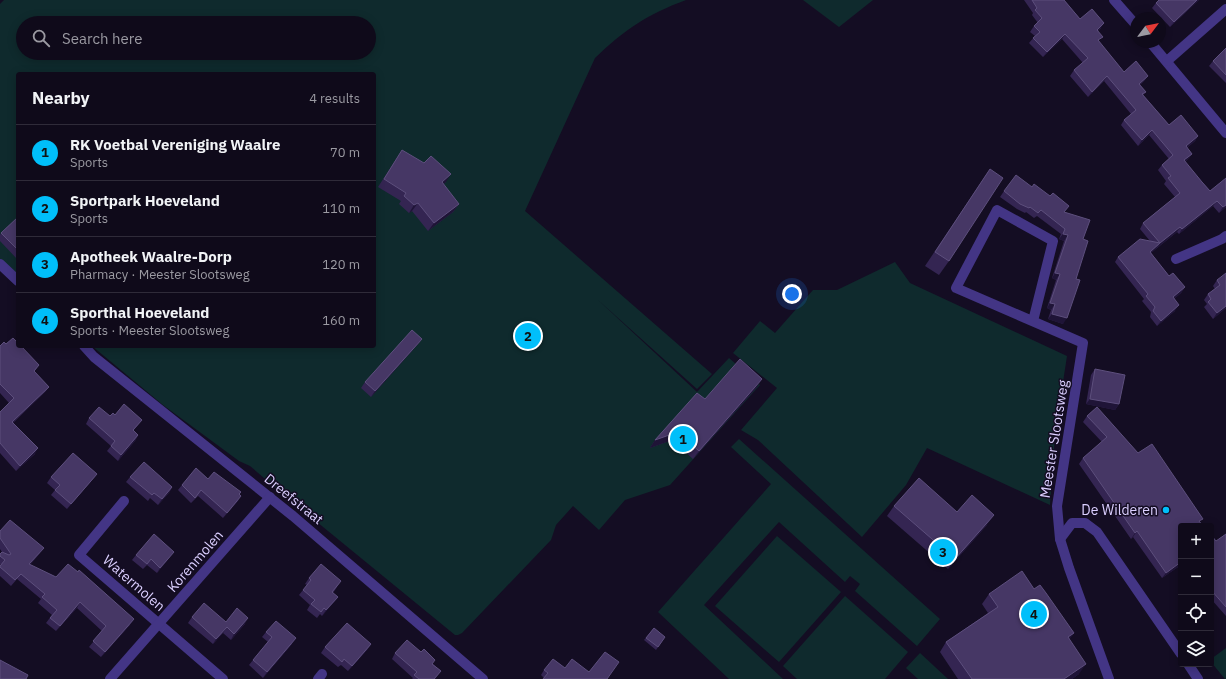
<!DOCTYPE html>
<meta charset="utf-8">
<style>
body{margin:0;font-family:"IBM Plex Sans",sans-serif;background:#1d1827;color:#f1f3f6}
.controls{position:absolute;right:12px;bottom:12px;display:grid;overflow:hidden;border-radius:4px;box-shadow:0 2px 10px #0003}
.controls button{width:36px;height:36px;display:grid;place-items:center;padding:0;border:0;border-bottom:1px solid #2f2b39;background:#0f0a1a;color:#f1f3f6;font:20px sans-serif}
.compass{position:absolute;left:1130px;top:12px;width:36px;height:36px;border-radius:50%;background:#0f0a1a;box-shadow:0 2px 10px #0003;rotate:58deg}
.you{position:absolute;left:792px;top:294px;width:14px;height:14px;margin:-10px;border:3px solid #fff;border-radius:50%;background:#1a73e8;box-shadow:0 0 0 6px #1a73e833}
.badge{display:grid;place-items:center;width:26px;height:26px;border-radius:50%;background:#00bffa;color:#111;font-size:13px;font-weight:700}
.pin{position:absolute;translate:-50% -50%;border:2px solid #fff;box-shadow:0 1px 4px #0006}
.list{margin:0;padding:0;list-style:none}
h2{display:flex;justify-content:space-between;align-items:center;height:52px;margin:0;padding:0 16px;font-size:17px}
h2 small{font-size:13px;font-weight:400;color:#9b9aa2}
.list li{display:grid;grid-template-columns:26px 1fr auto;gap:12px;align-items:center;box-sizing:border-box;height:56px;padding:0 16px;border-top:1px solid #2f2b39}
.list b{display:block;font-size:15px;white-space:nowrap}
.list p{margin:0;font-size:13px;white-space:nowrap;color:#9b9aa2}
.list em{font-size:13px;font-style:normal;color:#9b9aa2}
.icon{flex:none;width:22px;height:22px;fill:none;stroke:currentColor;stroke-width:2;stroke-linecap:round;stroke-linejoin:round}
.map{position:relative;flex:none;width:1226px;height:679px;overflow:hidden}
.search{position:absolute;background:#0f0a1a;box-shadow:0 2px 10px #0003;left:16px;top:16px;width:360px;height:44px;display:flex;align-items:center;gap:10px;box-sizing:border-box;padding:0 14px;border-radius:22px;color:#9b9aa2;font-size:15px}
.panel{position:absolute;background:#0f0a1a;box-shadow:0 2px 10px #0003;left:16px;top:72px;width:360px;height:276px;border-radius:4px}
.map>svg:first-child{display:block}
.green{fill:#0f2a2d;fill-rule:evenodd}
.lines{fill:none;stroke-linecap:round;stroke-linejoin:round}
.minor{stroke:#433585;stroke-width:10}
.wall{fill:#342552}
.shaded-wall{fill:#1f1437}
.building{fill:#463765;stroke:#5d4f7d}
.poi-dot{fill:#00bffa;stroke:#140d23;stroke-width:1.5}
.labels{text-anchor:middle;dominant-baseline:central;stroke-width:3;stroke-linejoin:round;paint-order:stroke}
.street-label{font-size:14px;fill:#dbcfff;stroke:#140d23}
.poi-label{font-size:14px;fill:#dbcfff;stroke:#140d23;text-anchor:end}
</style>
<div class="map">
<svg width="1226" height="679" viewBox="0 0 1226 679">
<rect width="100%" height="100%" fill="#140d23"/>
<g class="green">
<path d="M4,0H686C648,14 624,30 595,58L525,211L712,374L697,389L597,299L697,392L729,358L760,385L670,485L625,500L599,530L573,506L556,525L551,540L462,633L458,635H455L284,495L250,466L239,461L163,405L92,346H374V74H18V277L0,259V4ZM23,23H369V53H23Z"/>
<polygon points="803,0 873,0 839,27"/>
<polygon points="895,262 910,283 1067,356 1055,434 1050,505 927,448 906,485 862,537 758,440 741,430 777,388 733,353 760,321 775,333 813,290 837,290"/>
<polygon points="739,439 940,619 917,646 855,591 860,584 850,576 845,582 779,522 704,605 783,679 729,679 658,612 771,484 731,447"/>
<polygon points="777,536 841,592 779,662 715,606"/>
<polygon points="845,596 908,652 885,679 797,679 783,666"/>
<polygon points="1226,648 1226,679 1225,679 1211,662 1211,659"/>
<polygon points="920,653 948,679 918,679 906,668"/>
</g>
<g class="lines">
<g class="minor">
<polyline points="1114,0 1136,25"/>
<polyline points="1150,42 1226,133"/>
<polyline points="1167,61 1226,9"/>
<polyline points="1176,259 1222,239 1226,236"/>
<polyline points="0,264 18,281"/>
<polyline points="1033,321 1053,241 997,210 956,288 1083,343 1057,506 1060,539 1069,568 1109,679"/>
<polyline points="84,346 94,357 293,516 483,679"/>
<polyline points="124,501 79,555 223,679"/>
<polyline points="1060,539 1072,523 1085,523 1097,532 1181,654"/>
<polyline points="1188,664 1198,679"/>
<polyline points="110,679 270,497"/>
<polyline points="318,679 322,674"/>
</g>
</g>
<g class="wall">
<polygon points="1024,0 1064,0 1080,19 1101,28 1098,31 1099,42 1124,72 1148,76 1144,81 1140,85 1146,92 1143,95 1169,125 1198,136 1195,141 1187,148 1192,154 1188,159 1185,162 1202,182 1210,191 1226,178 1226,207 1219,213 1213,206 1179,234 1177,232 1151,253 1169,276 1185,287 1181,293 1174,299 1175,311 1157,326 1150,317 1151,312 1142,301 1144,299 1115,262 1118,257 1150,241 1140,229 1143,223 1175,197 1164,184 1166,181 1158,170 1162,165 1169,159 1149,135 1138,146 1121,125 1124,120 1131,114 1104,81 1088,97 1070,76 1074,70 1083,63 1062,39 1043,57 1029,43 1035,36 1030,32 1034,26 1038,23 1032,15 1033,13"/>
<polygon points="1159,0 1199,0 1170,27 1152,8 1156,3"/>
<polygon points="1226,48 1226,83 1209,66 1213,61"/>
<polygon points="402,150 446,182 443,184 459,204 453,212 428,231 412,211 409,213 399,204 401,201 378,187"/>
<polygon points="990,169 949,261 939,275 925,266"/>
<polygon points="1004,191 1064,212 1083,239 1076,279 1063,324 1048,319 1051,310 1047,308 1056,280 1052,278 1064,241 1059,239 1061,234 1037,216 1034,218 1026,212 1025,213 1017,209 1000,197"/>
<polygon points="18,217 18,260 0,241 0,235 1,233"/>
<polygon points="1226,273 1226,308 1213,319 1204,307 1207,304 1204,300 1208,294 1215,289 1213,286 1217,280"/>
<polygon points="422,339 418,344 371,397 361,388 365,382"/>
<polygon points="6,344 39,365 34,372 49,387 45,392 13,423 35,454 16,471 0,453 0,412 9,403 0,393 0,346"/>
<polygon points="1095,369 1119,404 1115,410 1086,404 1091,375"/>
<polygon points="757,387 693,459 672,440 650,448 655,440 705,399"/>
<polygon points="1097,407 1181,526 1181,566 1181,565 1162,578 1133,537 1131,539 1079,464 1083,458 1102,442 1083,422 1087,416"/>
<polygon points="115,415 142,420 133,431 138,435 135,441 118,461 107,451 111,446 86,424 89,418 110,416"/>
<polygon points="97,474 93,479 67,509 51,495 55,490 47,483 51,477"/>
<polygon points="130,477 172,487 169,493 158,505 150,498 148,501 126,482"/>
<polygon points="208,479 241,492 240,494 238,501 223,518 198,496 191,503 178,490 182,485"/>
<polygon points="894,506 957,512 987,525 948,569 887,516"/>
<polygon points="0,531 40,553 30,565 130,625 101,657 89,647 102,631 77,608 56,631 46,623 52,615 38,603 41,599 17,579 11,586 0,576 0,566 1,565 0,564 0,554 2,552 0,549"/>
<polygon points="1226,534 1226,616 1211,599 1211,535 1216,541"/>
<polygon points="136,555 170,557 157,573 147,565 143,569 132,560"/>
<polygon points="309,578 341,581 333,593 338,597 322,616 320,614 317,618 307,610 310,605 299,595 307,585 305,584"/>
<polygon points="1034,589 1074,633 1069,639 1079,674 1072,679 958,679 940,652 946,642 988,613 982,604 989,594"/>
<polygon points="192,617 226,622 245,624 231,640 223,633 213,644 188,623"/>
<polygon points="654,628 665,637 656,650 644,640"/>
<polygon points="266,632 292,644 263,678 249,665 253,660 268,642 262,637"/>
<polygon points="371,644 367,650 348,671 341,665 338,667 321,653 325,647"/>
<polygon points="395,653 433,664 441,671 435,679 412,679 413,678 392,659"/>
<polygon points="565,668 589,672 607,679 544,678 541,675 544,670"/>
</g>
<g class="shaded-wall">
<polygon points="1197,0 1199,0 1170,27 1174,22"/>
<polygon points="1104,23 1101,28 1093,35 1097,30"/>
<polygon points="1065,34 1062,39 1043,57 1047,52"/>
<polygon points="1107,76 1104,81 1088,97 1092,92"/>
<polygon points="1148,76 1144,81 1135,89 1139,84"/>
<polygon points="1152,130 1149,135 1138,146 1142,140"/>
<polygon points="1198,136 1195,141 1182,152 1186,146"/>
<polygon points="1192,154 1188,159 1180,166 1184,160"/>
<polygon points="451,174 446,182 437,190 442,182"/>
<polygon points="1217,201 1213,206 1179,234 1182,229"/>
<polygon points="418,203 412,211 409,213 414,205"/>
<polygon points="459,204 453,212 428,231 434,223"/>
<polygon points="1226,205 1226,207 1219,213 1223,207"/>
<polygon points="1180,227 1177,232 1157,248 1160,243"/>
<polygon points="1063,234 1068,235 1064,241 1059,239"/>
<polygon points="1160,243 1156,249 1146,257 1150,252"/>
<polygon points="1055,273 1060,274 1056,280 1052,278"/>
<polygon points="1185,287 1181,293 1169,303 1173,297"/>
<polygon points="1050,303 1055,304 1051,310 1047,308"/>
<polygon points="1179,305 1175,311 1157,326 1161,321"/>
<polygon points="1226,306 1226,308 1213,319 1217,313"/>
<polygon points="1052,314 1067,318 1063,324 1048,319"/>
<polygon points="422,339 418,344 371,397 375,391"/>
<polygon points="762,379 757,387 693,459 699,451"/>
<polygon points="49,387 45,392 8,427 12,422"/>
<polygon points="1090,399 1119,404 1115,410 1086,404"/>
<polygon points="678,432 672,440 650,448 655,440"/>
<polygon points="138,435 135,441 118,461 121,455"/>
<polygon points="38,448 35,454 16,471 20,466"/>
<polygon points="97,474 93,479 67,509 71,504"/>
<polygon points="172,487 169,493 158,505 162,499"/>
<polygon points="241,496 238,501 223,518 227,513"/>
<polygon points="994,515 987,525 948,569 955,559"/>
<polygon points="1137,531 1133,537 1131,539 1135,533"/>
<polygon points="44,548 40,553 25,570 29,564"/>
<polygon points="174,552 170,557 157,573 160,568"/>
<polygon points="1181,562 1181,565 1162,578 1166,573"/>
<polygon points="338,597 334,602 322,616 326,610"/>
<polygon points="80,602 77,608 56,631 60,626"/>
<polygon points="248,618 245,624 231,640 234,634"/>
<polygon points="134,619 130,625 101,657 105,652"/>
<polygon points="227,627 223,633 213,644 216,639"/>
<polygon points="1074,633 1067,643 1068,637"/>
<polygon points="296,638 292,644 263,678 267,672"/>
<polygon points="371,644 367,650 348,671 352,666"/>
<polygon points="1086,664 1079,674 1072,679 1064,679"/>
</g>
<g class="building">
<polygon points="1032,0 1064,0 1080,19 1092,9 1104,23 1097,30 1103,37 1098,40 1124,72 1136,61 1148,76 1139,84 1146,92 1142,94 1169,125 1181,115 1198,136 1186,146 1192,154 1184,160 1202,182 1210,191 1226,178 1226,205 1223,207 1217,201 1182,229 1180,227 1160,243 1143,223 1180,193 1168,178 1171,176 1162,165 1173,155 1152,130 1142,140 1124,120 1136,110 1107,76 1092,92 1074,70 1088,58 1065,34 1047,52 1033,38 1040,32 1034,26 1042,18 1035,10 1037,8"/>
<polygon points="1159,0 1197,0 1174,22 1156,3"/>
<polygon points="1226,48 1226,75 1213,61"/>
<polygon points="402,150 424,163 431,156 451,174 442,182 459,204 434,223 418,203 414,205 404,196 406,193 384,179"/>
<polygon points="990,169 1003,178 949,261 935,252"/>
<polygon points="1016,175 1032,187 1034,184 1050,196 1053,193 1069,206 1064,212 1090,220 1083,239 1088,241 1076,279 1080,280 1067,318 1052,314 1055,304 1050,303 1060,274 1055,273 1068,235 1063,234 1065,229 1041,210 1038,213 1030,207 1029,208 1020,204 1004,191"/>
<polygon points="18,217 18,250 1,233"/>
<polygon points="1140,239 1160,243 1150,252 1169,276 1173,273 1185,287 1173,297 1179,305 1161,321 1153,311 1155,307 1146,296 1148,294 1118,257"/>
<polygon points="1226,273 1226,306 1217,313 1208,302 1211,299 1208,294 1220,285 1217,280"/>
<polygon points="412,330 422,339 375,391 365,382"/>
<polygon points="13,338 18,343 18,346 21,346 39,365 34,371 49,387 12,422 38,448 20,466 0,443 0,412 14,398 0,384 0,346 4,342 6,344"/>
<polygon points="740,359 762,379 699,451 678,432 655,440 697,393 705,399"/>
<polygon points="1095,369 1125,375 1119,404 1090,399"/>
<polygon points="124,404 142,420 133,430 138,435 121,455 111,446 115,441 89,418 99,407 110,416 113,413 115,415"/>
<polygon points="1097,407 1138,453 1152,444 1203,519 1199,521 1203,526 1181,526 1181,562 1166,573 1137,531 1135,533 1083,458 1107,437 1087,416"/>
<polygon points="73,453 97,474 71,504 55,490 60,485 51,477"/>
<polygon points="144,462 172,487 162,499 154,493 152,495 130,477"/>
<polygon points="196,468 208,479 214,472 241,492 239,494 241,496 227,513 201,490 195,498 182,485"/>
<polygon points="919,478 957,512 972,495 994,515 955,559 894,506"/>
<polygon points="10,520 44,548 29,564 56,577 68,564 78,572 79,570 134,619 105,652 93,641 106,626 80,602 60,626 50,618 57,610 42,597 45,594 21,574 15,580 0,567 0,566 5,560 0,556 0,554 2,552 9,555 11,554 0,538 0,531"/>
<polygon points="154,534 174,552 160,568 151,559 147,564 136,555"/>
<polygon points="1226,534 1226,607 1211,590 1211,535 1216,541"/>
<polygon points="321,564 341,581 332,592 338,597 326,610 324,608 321,612 311,604 315,600 303,590 311,580 309,578"/>
<polygon points="1022,571 1034,589 1040,585 1046,593 1074,633 1068,637 1086,664 1064,679 972,679 946,642 998,607 989,594"/>
<polygon points="204,603 226,622 237,608 248,618 234,634 227,627 216,639 192,617"/>
<polygon points="276,621 296,638 267,672 253,660 272,637 266,632"/>
<polygon points="347,623 371,644 352,666 344,659 342,662 325,647"/>
<polygon points="654,628 665,637 658,647 646,638"/>
<polygon points="407,640 421,652 424,649 435,660 432,664 441,671 434,679 419,679 414,675 417,672 395,653"/>
<polygon points="605,652 619,662 607,679 543,679 548,673 544,670 553,659 565,668 572,659 589,672"/>
<polygon points="0,660 28,675 26,679 0,679"/>
</g>
<circle class="poi-dot" cx="1166" cy="510" r="4"/>
<g class="labels">
<g class="street-label">
<text transform="translate(1054 439) rotate(-81)">Meester Slootsweg</text>
<text transform="translate(294 499) rotate(39)">Dreefstraat</text>
<text transform="translate(195 561) rotate(-49)">Korenmolen</text>
<text transform="translate(134 583) rotate(41)">Watermolen</text>
</g>
<g class="poi-label">
<text x="1158" y="510">De Wilderen</text>
</g>
</g>
</svg>
<div class="controls">
<button>+</button>
<button>−</button>
<button><svg class="icon" aria-label="locate" viewBox="0 0 24 24"><circle cx="12" cy="12" r="6"/><path d="M12 2v4M12 18v4M2 12h4M18 12h4"/></svg></button>
<button><svg class="icon" aria-label="layers" viewBox="0 0 24 24"><path d="M12 4l9 5-9 5-9-5zM3 14l9 5 9-5"/></svg></button>
</div>
<svg class="compass" viewBox="-18 -18 36 36"><path d="M0-13l5 13h-10z" fill="#e53935"/><path d="M0 13l5-13h-10z" fill="#9b9aa2"/></svg>
<div class="you"></div>
<div class="pin badge" style="left:683px;top:439px">1</div>
<div class="pin badge" style="left:528px;top:336px">2</div>
<div class="pin badge" style="left:943px;top:552px">3</div>
<div class="pin badge" style="left:1034px;top:614px">4</div>
<div class="search"><svg class="icon" aria-label="search" viewBox="0 0 24 24"><circle cx="10" cy="10" r="6"/><path d="M15 15l6 6"/></svg>Search here</div>
<section class="panel">
<h2>Nearby<small>4 results</small></h2>
<ul class="list">
<li><span class="badge">1</span><div><b>RK Voetbal Vereniging Waalre</b><p>Sports</p></div><em>70 m</em></li>
<li><span class="badge">2</span><div><b>Sportpark Hoeveland</b><p>Sports</p></div><em>110 m</em></li>
<li><span class="badge">3</span><div><b>Apotheek Waalre-Dorp</b><p>Pharmacy · Meester Slootsweg</p></div><em>120 m</em></li>
<li><span class="badge">4</span><div><b>Sporthal Hoeveland</b><p>Sports · Meester Slootsweg</p></div><em>160 m</em></li>
</ul>
</section>
</div>
